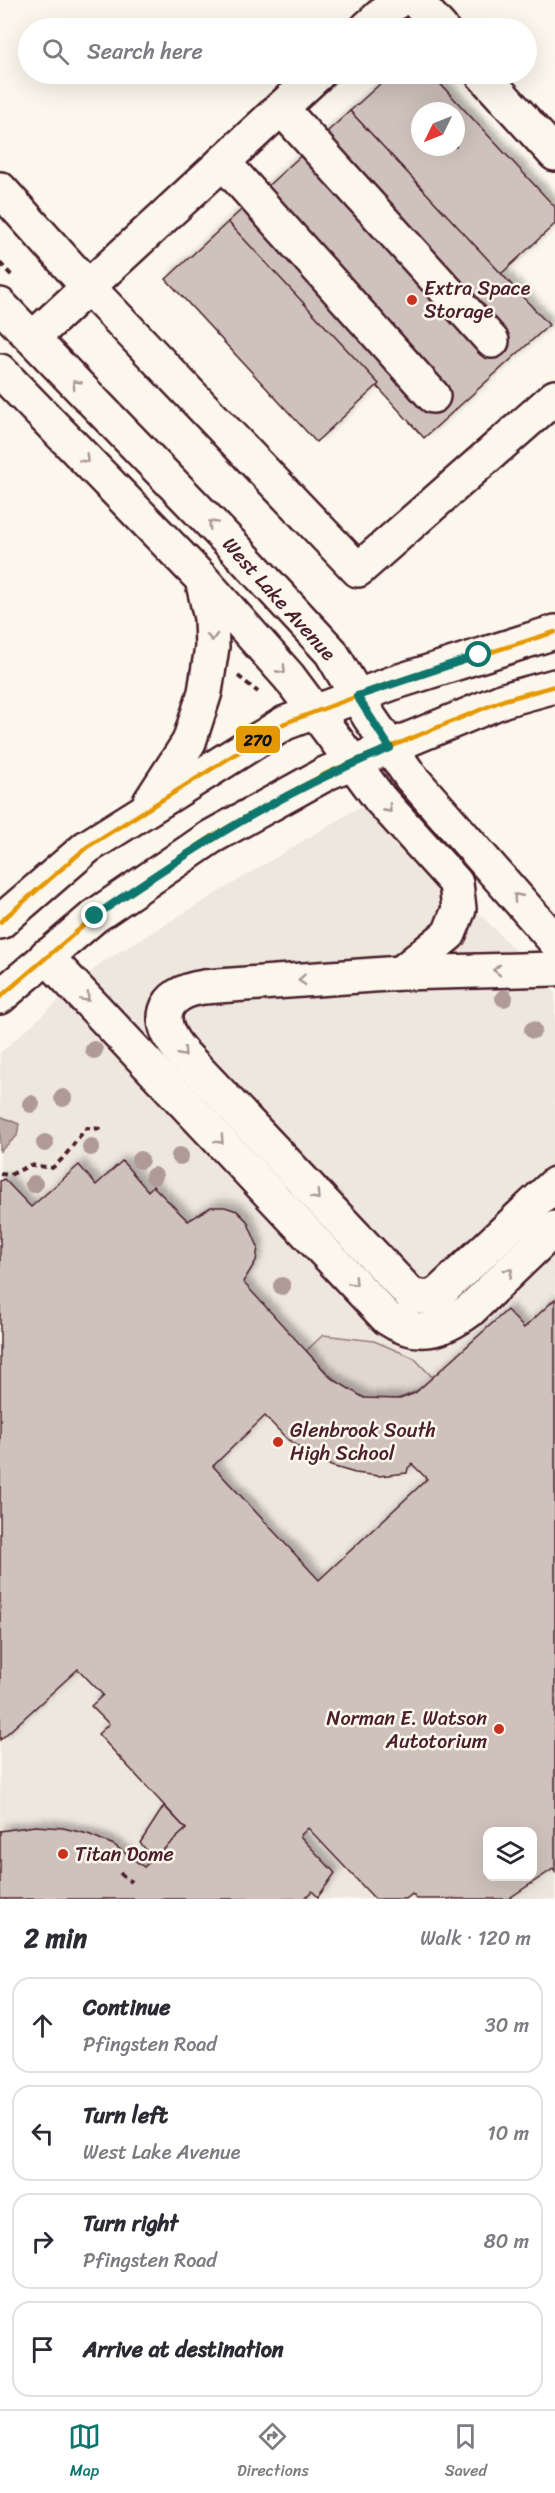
<!DOCTYPE html>
<meta charset="utf-8">
<style>
body{margin:0;font-family:Sriracha,sans-serif;background:#f7f7f7;color:#2b2b33}
.controls{position:absolute;right:18px;bottom:18px;display:grid;overflow:hidden;border-radius:12px;box-shadow:0 6px 24px #0002}
.controls button{width:54px;height:54px;display:grid;place-items:center;padding:0;border:0;border-bottom:2px solid #e1e1e2;background:#fff;color:#2b2b33;font:30px sans-serif}
.compass{position:absolute;left:411px;top:102px;width:54px;height:54px;border-radius:50%;background:#fff;box-shadow:0 6px 24px #0002;rotate:227deg}
.stop{position:absolute;width:18px;height:18px;margin:-14px;border:4px solid #0f766e;border-radius:50%;background:#fff}
.stop.end{background:#0f766e;border-color:#fff;box-shadow:0 2px 6px #0008}
.list{margin:0;padding:0;list-style:none}
h2{display:flex;justify-content:space-between;align-items:center;height:78px;margin:0;padding:0 24px;font-size:26px}
h2 small{font-size:20px;font-weight:400;color:#7c7c81}
.list li{display:grid;grid-template-columns:39px 1fr auto;gap:18px;align-items:center;box-sizing:border-box;height:96px;margin:0 12px 12px;padding:0 12px;border:2px solid #e1e1e2;border-radius:18px}
.list b{display:block;font-size:22px;white-space:nowrap}
.list p{margin:0;font-size:20px;white-space:nowrap;color:#7c7c81}
.list em{font-size:20px;font-style:normal;color:#7c7c81}
.icon{flex:none;width:33px;height:33px;fill:none;stroke:currentColor;stroke-width:2;stroke-linecap:round;stroke-linejoin:round}
.map{position:relative;flex:none;width:555px;height:1899px;overflow:hidden}
.search{position:absolute;background:#fff;box-shadow:0 6px 24px #0002;left:18px;right:18px;top:18px;height:66px;display:flex;align-items:center;gap:15px;box-sizing:border-box;padding:0 21px;border-radius:33px;color:#7c7c81;font-size:22px}
.sheet{height:510px;background:#fff}
nav{display:flex;justify-content:space-around;align-items:center;box-sizing:border-box;height:84px;border-top:2px solid #e1e1e2;background:#fff;font-size:16px;color:#7c7c81}
nav a{display:grid;justify-items:center;gap:3px}
nav .on{color:#0f766e}
.map>svg:first-child{display:block}
.built{fill:#eee7de;fill-rule:evenodd}
.green{fill:#e2d7d0;stroke:#967b7e;stroke-width:1.5}
.water{fill:#bfadaa;stroke:#907477;stroke-width:1.5}
.building{fill:#cfc2bc;stroke:#4a1f2b;stroke-width:1.5;fill-rule:evenodd;filter:url(#shadow)}
.lines{fill:none;stroke-linecap:round;stroke-linejoin:round}
.minor-casing{stroke:#4a1f2b;stroke-width:38}
.major-casing{stroke:#4a1f2b;stroke-width:38}
.path{stroke:#4a1f2b;stroke-width:4;stroke-dasharray:6 4.5;stroke-linecap:butt}
.minor{stroke:#fbf7ec;stroke-width:33}
.major{stroke:#fbf7ec;stroke-width:33}
.bus-1-casing{stroke:#fbf7ec;stroke-width:9}
.bus-1{stroke:#e69804;stroke-width:4.5}
.tree{fill:#af9a98}
.oneway{stroke:#ab9695}
.route{stroke:#0f766e;stroke-width:8}
.poi-dot{fill:#c8321e;stroke:#fbf7ec;stroke-width:2}
.labels{text-anchor:middle;dominant-baseline:central;stroke-width:5;stroke-linejoin:round;paint-order:stroke}
.poi-label{font-size:20px;fill:#4a1f2b;stroke:#fbf7ec;text-anchor:start}
.street-label{font-size:20px;fill:#4a1f2b;stroke:#fbf7ec}
.line-badge{stroke:#fbf7ec;stroke-width:2}
.pale-badge-label{font-size:16px;text-anchor:middle;font-weight:bold;fill:#111}
</style>
<div class="map">
<svg width="555" height="1899" viewBox="0 0 555 1899">
<defs>
<filter id="shadow"><feDropShadow dx="5.5" dy="-5.5" stdDeviation="3" flood-color="#0004"/></filter>
</defs>
<rect width="100%" height="100%" fill="#fbf7ec"/>
<filter id="ink" filterUnits="userSpaceOnUse"><feTurbulence type="fractalNoise" baseFrequency=".0167" numOctaves="2"/><feDisplacementMap in="SourceGraphic" scale="12" xChannelSelector="R" yChannelSelector="G"/><feConvolveMatrix kernelMatrix="1 2 1 2 8 2 1 2 1" color-interpolation-filters="sRGB"/></filter>
<g filter="url(#ink)">
<path class="built" d="M371,800L555,992V1899H0V1053L101,963ZM488,1832H532V1876H488Z"/>
<path class="green" d="M323,1335L374,1341L414,1358L434,1379C378,1422 347,1395 306,1351Z"/>
<polygon class="water" points="0,1116 19,1124 17,1136 0,1151"/>
<g class="building">
<path d="M391,74H431L555,207V224L501,274L350,111ZM420,111H456V147H420Z"/>
<polygon points="350,111 549,325 424,438 228,222"/>
<polygon points="228,222 379,384 316,442 166,279"/>
<path d="M122,1161L148,1191L153,1186L188,1221L211,1207H225L237,1211L247,1221L258,1247L256,1261L243,1282L331,1378L364,1398L400,1399L415,1393L507,1310L524,1328L555,1299V1872L553,1869L508,1899H417L412,1894L406,1899H375L308,1828L300,1836L335,1873L318,1897L312,1891L304,1899H0V1831L35,1826L63,1828L88,1834L114,1845L144,1867L186,1829L98,1734L109,1724L91,1706L103,1695L78,1669L0,1740V1181L4,1179L31,1207L79,1165L96,1185ZM265,1416L288,1440L331,1466L355,1473L379,1476L407,1473L408,1468L412,1464L427,1479L319,1580L213,1466ZM488,1832H532V1876H488Z"/>
<polygon points="164,1806 186,1829 154,1858 140,1843"/>
</g>
<g class="lines">
<g class="minor-casing">
<g id="minor">
<polyline points="415,0 441,28"/>
<polyline points="367,28 398,0"/>
<polyline points="482,74 555,154"/>
<polyline points="281,108 492,341"/>
<polyline points="223,162 433,396"/>
<polyline points="0,189 88,287 358,570 555,397"/>
<polyline points="0,305 235,548 331,652 370,718 410,776 555,941"/>
<polyline points="33,338 318,74"/>
<polyline points="0,371 202,579 289,677 380,799 456,883 459,909 449,934 401,973"/>
<path d="M46,956L387,1318C418,1339 442,1331 470,1310L555,1228"/>
<path d="M555,969L401,973L204,987C160,993 154,1022 182,1053L412,1296L431,1298L441,1291L555,1184"/>
</g>
</g>
<g class="major-casing">
<g id="major">
<polyline points="150,802 189,742 205,692 212,647 211,618 202,579"/>
<polyline points="0,922 87,847 285,723 393,683 555,632"/>
<polyline points="0,997 95,916 211,837 327,773 504,700 555,686"/>
</g>
</g>
<g class="path">
<polyline points="0,263 13,277"/>
<polyline points="238,676 258,692"/>
<path d="M0,1174L10,1175L30,1165L52,1168C67,1157 74,1141 87,1128L104,1129"/>
<polyline points="120,1873 131,1882"/>
</g>
<use href="#minor" class="minor"/>
<use href="#major" class="major"/>
<g class="bus-1-casing">
<g id="bus-1">
<polyline points="0,922 87,847 285,723 393,683 555,632"/>
<polyline points="0,997 95,916 211,837 327,773 504,700 555,686"/>
</g>
</g>
<use href="#bus-1" class="bus-1"/>
</g>
<g class="tree">
<circle cx="504" cy="998" r="9"/>
<circle cx="533" cy="1030" r="9"/>
<circle cx="94" cy="1050" r="9"/>
<circle cx="63" cy="1098" r="9"/>
<circle cx="31" cy="1104" r="9"/>
<circle cx="45" cy="1143" r="9"/>
<circle cx="91" cy="1147" r="9"/>
<circle cx="180" cy="1156" r="9"/>
<circle cx="140" cy="1160" r="9"/>
<circle cx="154" cy="1176" r="9"/>
<circle cx="34" cy="1184" r="9"/>
<circle cx="282" cy="1286" r="9"/>
</g>
<defs><path id="oneway-chevron" d="M-2-3.5L2.5 0L-2 3.5" fill="none" stroke-width="1.6" stroke-linecap="round" stroke-linejoin="round" transform="scale(1.5)"/></defs>
<g class="oneway">
<use href="#oneway-chevron" transform="translate(76 384) rotate(-134)"/>
<use href="#oneway-chevron" transform="translate(85 459) rotate(46)"/>
<use href="#oneway-chevron" transform="translate(212 524) rotate(-134)"/>
<use href="#oneway-chevron" transform="translate(212 637) rotate(88)"/>
<use href="#oneway-chevron" transform="translate(282 670) rotate(48)"/>
<use href="#oneway-chevron" transform="translate(388 809) rotate(48)"/>
<use href="#oneway-chevron" transform="translate(517 897) rotate(-132)"/>
<use href="#oneway-chevron" transform="translate(497 970) rotate(179)"/>
<use href="#oneway-chevron" transform="translate(302 980) rotate(176)"/>
<use href="#oneway-chevron" transform="translate(86 998) rotate(47)"/>
<use href="#oneway-chevron" transform="translate(183 1053) rotate(48)"/>
<use href="#oneway-chevron" transform="translate(220 1140) rotate(47)"/>
<use href="#oneway-chevron" transform="translate(316 1196) rotate(47)"/>
<use href="#oneway-chevron" transform="translate(509 1272) rotate(-44)"/>
<use href="#oneway-chevron" transform="translate(354 1282) rotate(47)"/>
</g>
</g>
<g class="lines" filter="url(#ink)">
<path class="route" d="M95,916C190,850 282,791 390,748L357,696L479,655"/>
</g>
<g class="poi-dot">
<circle cx="412" cy="300" r="6"/>
<circle cx="278" cy="1442" r="6"/>
<circle cx="499" cy="1729" r="6"/>
<circle cx="63" cy="1854" r="6"/>
</g>
<g class="labels">
<g class="poi-label">
<text x="424" y="288">Extra Space<tspan x="424" dy="23">Storage</tspan></text>
<text x="290" y="1430">Glenbrook South<tspan x="290" dy="23">High School</tspan></text>
<text x="487" y="1718" text-anchor="end">Norman E. Watson<tspan x="487" dy="23">Autotorium</tspan></text>
<text x="75" y="1854">Titan Dome</text>
</g>
<g class="street-label">
<text transform="translate(279 599) rotate(48)">West Lake Avenue</text>
</g>
</g>
<rect class="line-badge" x="235" y="725" width="46" height="29" rx="6" fill="#e69804"/>
<g class="pale-badge-label">
<text x="258" y="746">270</text>
</g>
</svg>
<div class="controls">
<button><svg class="icon" aria-label="layers" viewBox="0 0 24 24"><path d="M12 4l9 5-9 5-9-5zM3 14l9 5 9-5"/></svg></button>
</div>
<svg class="compass" viewBox="-18 -18 36 36"><path d="M0-13l5 13h-10z" fill="#e53935"/><path d="M0 13l5-13h-10z" fill="#7c7c81"/></svg>
<div class="stop" style="left:479px;top:655px"></div>
<div class="stop end" style="left:95px;top:916px"></div>
<div class="search"><svg class="icon" aria-label="search" viewBox="0 0 24 24"><circle cx="10" cy="10" r="6"/><path d="M15 15l6 6"/></svg>Search here</div>
</div>
<section class="sheet">
<h2>2 min<small>Walk · 120 m</small></h2>
<ul class="list">
<li><svg class="icon" aria-label="ahead" viewBox="0 0 24 24"><path d="M12 20V5M6 11l6-6 6 6"/></svg><div><b>Continue</b><p>Pfingsten Road</p></div><em>30 m</em></li>
<li><svg class="icon" aria-label="left" viewBox="0 0 24 24"><path d="M17 20v-9H6M10 6l-5 5 5 5"/></svg><div><b>Turn left</b><p>West Lake Avenue</p></div><em>10 m</em></li>
<li><svg class="icon" aria-label="right" viewBox="0 0 24 24"><path d="M7 20v-9h11M14 6l5 5-5 5"/></svg><div><b>Turn right</b><p>Pfingsten Road</p></div><em>80 m</em></li>
<li><svg class="icon" aria-label="arrive" viewBox="0 0 24 24"><path d="M6 21V4h12l-3 4 3 4H6"/></svg><div><b>Arrive at destination</b></div></li>
</ul>
</section>
<nav>
<a class="on"><svg class="icon" aria-label="map" viewBox="0 0 24 24"><path d="M3 6l6-2 6 2 6-2v14l-6 2-6-2-6 2zM9 4v14M15 6v14"/></svg>Map</a>
<a><svg class="icon" aria-label="directions" viewBox="0 0 24 24"><path d="M12 3l9 9-9 9-9-9zM9 14v-3h6M13 9l2 2-2 2"/></svg>Directions</a>
<a><svg class="icon" aria-label="saved" viewBox="0 0 24 24"><path d="M7 4h10v16l-5-4-5 4z"/></svg>Saved</a>
</nav>
